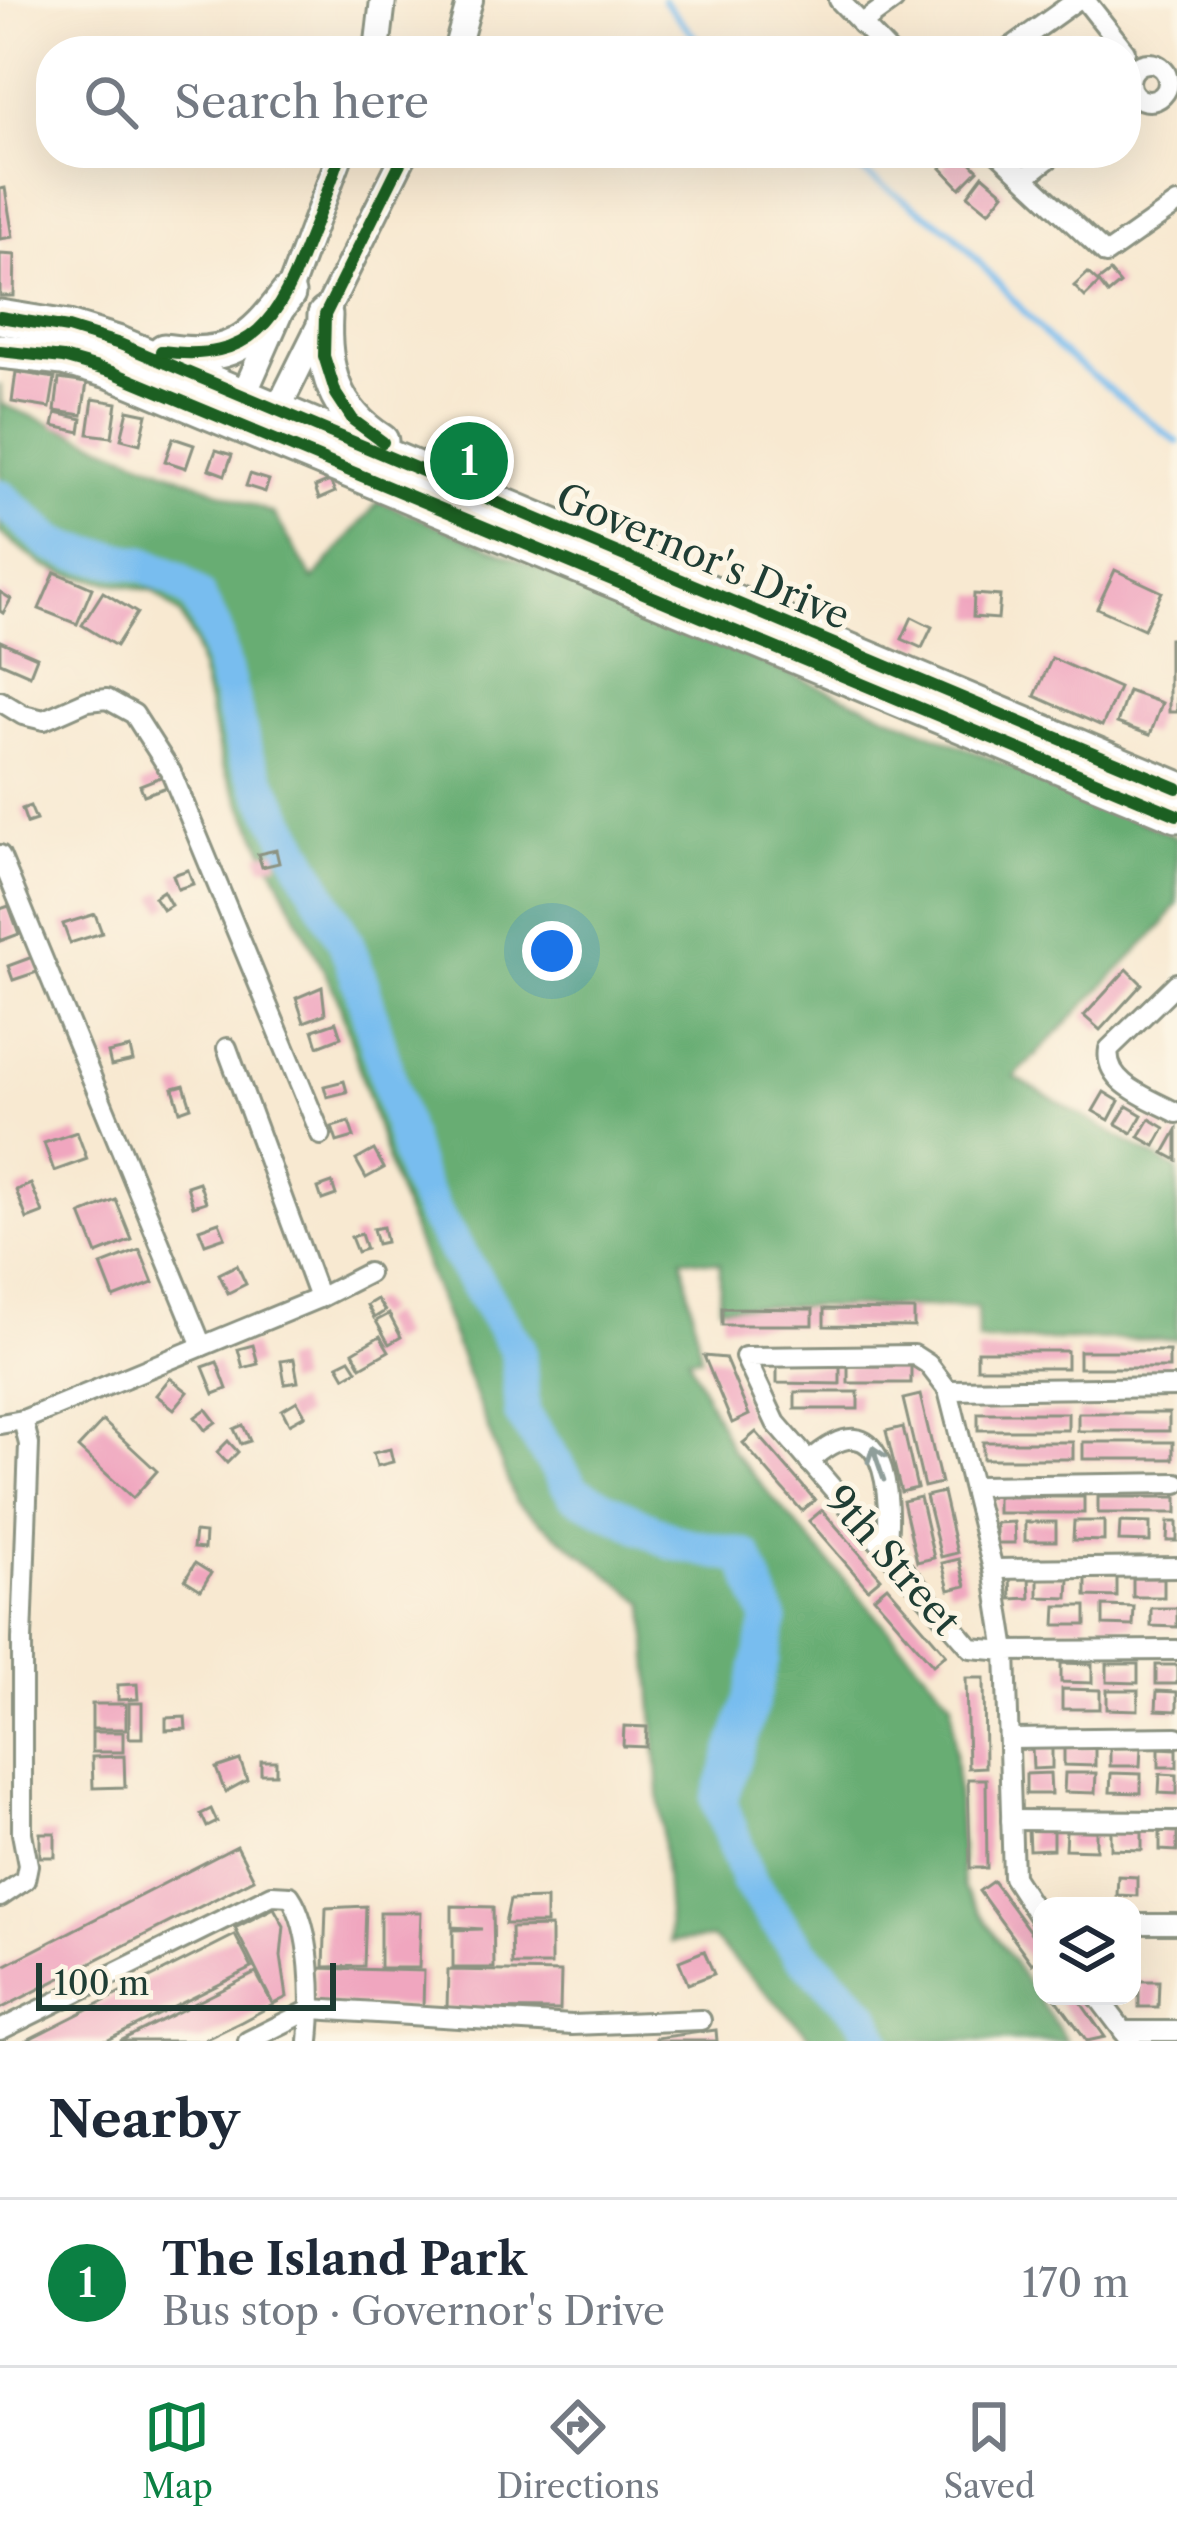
<!DOCTYPE html>
<meta charset="utf-8">
<style>
body{margin:0;font-family:"Libre Caslon Text",serif;background:#f6f6f7;color:#1f2937}
.controls{position:absolute;right:36px;bottom:36px;display:grid;overflow:hidden;border-radius:24px;box-shadow:0 12px 48px #0002}
.controls button{width:108px;height:108px;display:grid;place-items:center;padding:0;border:0;border-bottom:3px solid #e0e1e3;background:#fff;color:#1f2937;font:60px sans-serif}
.scale{position:absolute;left:36px;bottom:30px;width:300px;box-sizing:border-box;padding-left:12px;border:6px solid #1f3d34;border-top:0;font-size:33px;line-height:42px;white-space:nowrap;color:#1f3d34;-webkit-text-stroke:9px #fcf5e5;paint-order:stroke}
.you{position:absolute;left:552px;top:951px;width:42px;height:42px;margin:-30px;border:9px solid #fff;border-radius:50%;background:#1a73e8;box-shadow:0 0 0 18px #1a73e833}
.badge{display:grid;place-items:center;width:78px;height:78px;border-radius:50%;background:#0b8043;color:#fff;font-size:39px;font-weight:700}
.pin{position:absolute;translate:-50% -50%;border:6px solid #fff;box-shadow:0 3px 12px #0006}
.list{margin:0;padding:0;list-style:none}
h2{display:flex;justify-content:space-between;align-items:center;height:156px;margin:0;padding:0 48px;font-size:51px}
h2 small{font-size:39px;font-weight:400;color:#747a83}
.list li{display:grid;grid-template-columns:78px 1fr auto;gap:36px;align-items:center;box-sizing:border-box;height:168px;padding:0 48px;border-top:3px solid #e0e1e3}
.list b{display:block;font-size:45px;white-space:nowrap}
.list p{margin:0;font-size:39px;white-space:nowrap;color:#747a83}
.list em{font-size:39px;font-style:normal;color:#747a83}
.icon{flex:none;width:66px;height:66px;fill:none;stroke:currentColor;stroke-width:2;stroke-linecap:round;stroke-linejoin:round}
.map{position:relative;flex:none;width:1177px;height:2041px;overflow:hidden}
.search{position:absolute;background:#fff;box-shadow:0 12px 48px #0002;left:36px;right:36px;top:36px;height:132px;display:flex;align-items:center;gap:30px;box-sizing:border-box;padding:0 42px;border-radius:48px;color:#747a83;font-size:45px}
.sheet{height:324px;background:#fff}
nav{display:flex;justify-content:space-around;align-items:center;box-sizing:border-box;height:168px;border-top:3px solid #e0e1e3;background:#fff;font-size:33px;color:#747a83}
nav a{display:grid;justify-items:center;gap:6px}
nav .on{color:#0b8043}
.map>svg:first-child{display:block}
.forest{fill:#67ad73;stroke:#437554;stroke-width:3}
.lines{fill:none;stroke-linecap:round;stroke-linejoin:round}
.stream{stroke:#78bdef;stroke-width:6}
.river{stroke:#78bdef;stroke-width:36}
.building{fill:#f0a6bf}
.street-casing{stroke:#8c9382;stroke-width:24}
.secondary-casing{stroke:#8c9382;stroke-width:30}
.highway-casing{stroke:#8c9382;stroke-width:39}
.street{stroke:#fff;stroke-width:18}
.secondary{stroke:#fff;stroke-width:24}
.highway{stroke:#fff;stroke-width:33}
.cycleway-casing{stroke:#fcf5e5;stroke-width:20}
.cycleway{stroke:#1b5e20;stroke-width:12}
.oneway{stroke:#8f9e9a}
.labels{text-anchor:middle;dominant-baseline:central;stroke-width:10;stroke-linejoin:round;paint-order:stroke}
.street-label{font-size:39px;fill:#1f3d34;stroke:#fcf5e5}
</style>
<div class="map">
<svg width="1177" height="2041" viewBox="0 0 1177 2041">
<rect width="100%" height="100%" fill="#fcf5e5"/>
<filter id="ink" filterUnits="userSpaceOnUse"><feTurbulence type="fractalNoise" baseFrequency=".00833" numOctaves="2"/><feDisplacementMap in="SourceGraphic" scale="24" xChannelSelector="R" yChannelSelector="G"/><feConvolveMatrix kernelMatrix="1 2 1 2 8 2 1 2 1" color-interpolation-filters="sRGB"/></filter>
<filter id="wash" filterUnits="userSpaceOnUse"><feTurbulence type="fractalNoise" baseFrequency=".004" numOctaves="4" result="noise"/><feDisplacementMap in="SourceGraphic" scale="48" xChannelSelector="R" yChannelSelector="G"/><feGaussianBlur stdDeviation="2.7" result="paint"/><feColorMatrix in="noise" values="0 0 0 0 0 0 0 0 0 0 0 0 0 0 0 0 0 1.4 0 .05"/><feComposite in="paint" operator="in"/></filter>
<g filter="url(#wash)">
<rect width="100%" height="100%" fill="#f8e9d1"/>
<polygon class="forest" points="0,384 1,404 274,514 313,580 379,501 1177,837 1177,904 1163,925 1014,1077 1177,1170 1177,1339 978,1341 977,1307 719,1306 720,1263 682,1258 701,1357 688,1357 732,1451 952,1702 963,1888 1067,2041 815,2041 712,1938 670,1942 645,1603 516,1503 394,1182 338,999 222,765 194,642 181,616 153,591 66,574 44,566 0,533"/>
<g class="lines">
<g class="stream">
<polyline points="663,0 707,51"/>
<polyline points="834,153 951,231 1057,348 1177,442"/>
</g>
<polyline class="river" points="0,497 53,544 73,552 146,565 176,579 197,596 214,630 246,758 346,943 362,987 416,1177 434,1214 518,1350 522,1413 574,1493 676,1543 745,1557 770,1620 751,1703 719,1801 749,1882 800,1952 864,2016 874,2041"/>
</g>
<g id="blocks">
<g class="building">
<polygon points="957,153 962,153 978,170 960,188 941,168"/>
<polygon points="983,175 1004,193 989,212 968,195"/>
<polygon points="5,188 13,237 0,239 0,189"/>
<polygon points="0,254 15,255 14,296 0,296"/>
<polygon points="1110,272 1120,284 1108,294 1098,281"/>
<polygon points="1088,273 1099,283 1085,297 1074,286"/>
<polygon points="16,372 55,378 50,408 12,402"/>
<polygon points="59,379 87,383 82,415 55,411"/>
<polygon points="93,399 117,403 112,437 88,434"/>
<polygon points="128,410 147,414 140,444 121,439"/>
<polygon points="56,413 82,419 80,432 53,426"/>
<polygon points="173,438 194,445 186,468 165,461"/>
<polygon points="216,450 232,455 225,475 209,469"/>
<polygon points="250,474 269,480 265,492 246,486"/>
<polygon points="330,481 335,492 319,499 315,487"/>
<polygon points="1115,570 1162,592 1144,629 1097,608"/>
<polygon points="55,572 92,588 77,624 39,609"/>
<polygon points="0,592 11,599 3,613 0,611"/>
<polygon points="103,592 137,613 116,646 82,625"/>
<polygon points="974,594 1000,596 998,619 973,617"/>
<polygon points="912,617 932,627 922,648 902,639"/>
<rect x="1169" y="639" width="8" height="73"/>
<polygon points="0,641 37,657 30,675 0,662"/>
<polygon points="1052,658 1119,688 1102,726 1035,696"/>
<polygon points="1128,691 1162,703 1150,735 1117,723"/>
<polygon points="163,776 167,787 144,795 140,785"/>
<polygon points="30,806 36,820 27,823 22,809"/>
<polygon points="276,850 279,863 262,867 258,854"/>
<polygon points="188,870 193,884 178,889 173,875"/>
<polygon points="163,891 171,905 163,910 154,897"/>
<polygon points="9,906 19,934 0,941 0,909"/>
<polygon points="95,914 102,933 70,943 63,924"/>
<polygon points="35,956 40,971 13,980 8,966"/>
<polygon points="1127,969 1142,984 1100,1030 1084,1016"/>
<polygon points="322,987 325,1014 304,1022 296,998"/>
<polygon points="336,1022 341,1037 318,1046 313,1030"/>
<polygon points="130,1048 133,1061 111,1066 108,1053"/>
<polygon points="344,1081 347,1092 327,1097 324,1086"/>
<polygon points="184,1085 191,1107 180,1111 173,1088"/>
<polygon points="1104,1092 1119,1101 1109,1120 1093,1111"/>
<polygon points="1127,1106 1142,1115 1132,1133 1116,1124"/>
<polygon points="1150,1119 1165,1128 1155,1146 1139,1137"/>
<polygon points="349,1122 354,1137 337,1142 332,1127"/>
<polygon points="1177,1130 1177,1160 1164,1153"/>
<polygon points="77,1132 87,1159 54,1171 44,1143"/>
<polygon points="374,1150 384,1168 366,1178 356,1160"/>
<polygon points="199,1182 206,1202 193,1206 187,1186"/>
<polygon points="332,1183 336,1195 322,1200 318,1188"/>
<polygon points="31,1184 43,1213 27,1219 16,1190"/>
<polygon points="116,1200 132,1240 97,1254 81,1214"/>
<polygon points="219,1222 225,1237 205,1244 199,1229"/>
<polygon points="383,1227 386,1242 377,1244 373,1229"/>
<polygon points="361,1234 366,1249 357,1252 351,1237"/>
<polygon points="140,1250 153,1283 114,1298 101,1265"/>
<polygon points="237,1265 246,1284 228,1293 219,1274"/>
<polygon points="377,1299 385,1311 374,1318 367,1305"/>
<polygon points="722,1308 813,1309 813,1325 722,1325"/>
<polygon points="824,1309 914,1310 914,1327 824,1326"/>
<polygon points="389,1314 401,1337 389,1344 376,1321"/>
<polygon points="380,1336 389,1351 361,1367 353,1352"/>
<polygon points="253,1345 258,1364 243,1368 238,1349"/>
<rect x="977" y="1351" width="90" height="17"/>
<rect x="1079" y="1351" width="90" height="17"/>
<polygon points="704,1356 725,1358 749,1415 732,1423"/>
<polygon points="294,1359 298,1382 285,1384 281,1361"/>
<polygon points="350,1359 357,1370 345,1377 338,1365"/>
<polygon points="217,1362 227,1389 214,1394 203,1367"/>
<polygon points="777,1366 840,1366 840,1384 777,1383"/>
<rect x="848" y="1366" width="63" height="17"/>
<polygon points="170,1378 188,1392 174,1409 156,1395"/>
<rect x="795" y="1392" width="63" height="17"/>
<polygon points="920,1395 941,1483 924,1487 903,1399"/>
<polygon points="297,1401 305,1415 289,1424 282,1410"/>
<polygon points="206,1409 216,1422 205,1430 195,1417"/>
<rect x="978" y="1413" width="90" height="17"/>
<rect x="1078" y="1413" width="91" height="18"/>
<polygon points="103,1421 157,1471 133,1498 78,1448"/>
<polygon points="243,1425 250,1441 241,1444 234,1429"/>
<polygon points="903,1427 917,1488 901,1492 886,1431"/>
<polygon points="756,1432 815,1500 802,1511 743,1443"/>
<polygon points="228,1441 238,1452 227,1463 217,1452"/>
<rect x="983" y="1442" width="90" height="17"/>
<rect x="1083" y="1442" width="90" height="17"/>
<polygon points="390,1449 393,1462 377,1466 373,1453"/>
<polygon points="943,1492 957,1553 941,1557 926,1496"/>
<polygon points="920,1497 934,1558 917,1562 903,1501"/>
<rect x="997" y="1497" width="87" height="16"/>
<rect x="1098" y="1497" width="79" height="16"/>
<polygon points="822,1510 881,1578 868,1589 809,1521"/>
<polygon points="1074,1521 1104,1521 1104,1541 1073,1540"/>
<polygon points="1014,1522 1015,1543 996,1543 996,1523"/>
<rect x="1025" y="1522" width="31" height="19"/>
<polygon points="1120,1522 1150,1523 1150,1542 1119,1541"/>
<polygon points="1168,1522 1177,1522 1177,1541 1167,1541"/>
<polygon points="195,1532 205,1533 204,1549 193,1548"/>
<polygon points="959,1559 966,1586 949,1590 942,1563"/>
<polygon points="195,1563 211,1573 201,1590 185,1580"/>
<polygon points="1086,1577 1117,1578 1117,1597 1086,1596"/>
<polygon points="1010,1578 1029,1578 1030,1598 1011,1599"/>
<polygon points="1038,1578 1069,1579 1068,1598 1038,1597"/>
<rect x="1133" y="1578" width="31" height="19"/>
<polygon points="887,1586 946,1654 933,1665 874,1597"/>
<polygon points="1056,1606 1086,1606 1086,1625 1055,1625"/>
<polygon points="1103,1606 1134,1607 1133,1626 1103,1625"/>
<polygon points="1151,1608 1177,1608 1177,1627 1151,1626"/>
<polygon points="1061,1663 1092,1664 1092,1683 1061,1682"/>
<polygon points="1107,1664 1138,1664 1138,1683 1107,1682"/>
<rect x="1156" y="1665" width="21" height="19"/>
<polygon points="966,1678 984,1678 985,1767 968,1768"/>
<polygon points="137,1684 138,1699 118,1700 118,1685"/>
<polygon points="1062,1689 1100,1690 1100,1709 1062,1709"/>
<polygon points="1107,1690 1138,1690 1138,1710 1107,1709"/>
<polygon points="1157,1691 1177,1692 1177,1711 1156,1710"/>
<rect x="129" y="1703" width="13" height="35"/>
<rect x="92" y="1704" width="34" height="25"/>
<polygon points="185,1717 186,1729 166,1730 166,1718"/>
<polygon points="624,1726 647,1727 646,1747 623,1746"/>
<rect x="92" y="1732" width="31" height="20"/>
<polygon points="1064,1746 1095,1747 1095,1766 1064,1765"/>
<polygon points="1052,1747 1052,1768 1033,1769 1032,1748"/>
<polygon points="1110,1747 1141,1747 1140,1766 1110,1766"/>
<polygon points="1159,1748 1177,1749 1177,1767 1159,1767"/>
<polygon points="124,1756 125,1787 93,1788 92,1757"/>
<polygon points="240,1760 247,1780 225,1792 216,1768"/>
<rect x="261" y="1761" width="15" height="13"/>
<polygon points="1050,1773 1051,1794 1026,1794 1026,1774"/>
<polygon points="1065,1773 1096,1773 1095,1793 1064,1792"/>
<polygon points="1111,1773 1141,1774 1141,1793 1110,1792"/>
<polygon points="1160,1774 1177,1775 1177,1794 1159,1793"/>
<polygon points="968,1779 986,1779 987,1868 970,1868"/>
<polygon points="211,1809 217,1822 207,1827 201,1814"/>
<polygon points="1028,1829 1053,1829 1053,1849 1029,1850"/>
<polygon points="1066,1830 1096,1831 1096,1850 1065,1849"/>
<polygon points="1111,1830 1142,1831 1142,1850 1111,1849"/>
<polygon points="1160,1831 1177,1832 1177,1851 1160,1850"/>
<rect x="40" y="1833" width="15" height="24"/>
<polygon points="237,1846 254,1879 0,2009 0,1968"/>
<polygon points="1118,1876 1137,1877 1137,1896 1117,1895"/>
<polygon points="993,1881 1042,1948 1042,1956 1032,1964 979,1891"/>
<polygon points="546,1899 546,1924 505,1924 510,1900"/>
<polygon points="366,1906 364,1966 324,1967 326,1908"/>
<polygon points="452,1906 493,1907 494,1968 453,1968 453,1930 482,1929 452,1927"/>
<polygon points="274,1908 284,1926 281,1956 287,1997 273,2004 235,1928"/>
<polygon points="380,1912 421,1912 419,1968 380,1968"/>
<polygon points="551,1927 551,1965 512,1965 511,1928"/>
<polygon points="235,1935 252,1968 106,2041 25,2041"/>
<polygon points="704,1951 714,1974 688,1984 679,1961"/>
<polygon points="315,1968 424,1971 423,2007 315,2004"/>
<polygon points="448,1970 561,1972 560,2010 447,2009"/>
<polygon points="256,1973 273,2005 241,2022 202,2041 120,2041"/>
<polygon points="1139,1981 1159,1981 1158,2007 1139,2007"/>
<polygon points="1054,1996 1076,1996 1105,2037 1087,2041"/>
<polygon points="716,2030 717,2041 656,2041 656,2038"/>
</g>
</g>
</g>
<g filter="url(#ink)">
<use href="#blocks" fill-opacity="0" stroke="#8c9382" stroke-width="3"/>
<g class="lines">
<g class="street-casing">
<g id="street">
<polyline points="839,0 888,51"/>
<polyline points="1085,0 1125,51"/>
<polyline points="861,24 894,0"/>
<polyline points="1006,51 1077,0"/>
<circle cx="1149" cy="82" r="19"/>
<polyline points="998,153 1106,254 1177,204"/>
<polyline points="1025,177 1056,153"/>
<polyline points="0,701 23,715 44,720 87,701 107,699 134,714 171,772 321,1135"/>
<polyline points="0,855 202,1346"/>
<path d="M1177,983L1109,1049C1103,1084 1152,1099 1177,1113"/>
<polyline points="227,1048 319,1298"/>
<polyline points="948,1390 1177,1387"/>
<polyline points="0,1424 23,1420 319,1298 368,1273"/>
<path d="M809,1462C886,1392 893,1498 886,1552"/>
<polyline points="974,1486 1177,1483"/>
<polyline points="993,1569 1177,1567"/>
<polyline points="1009,1739 1177,1737"/>
<polyline points="1011,1820 1177,1821"/>
<polyline points="0,1897 25,1880 28,1865 22,1833 22,1640 29,1444 23,1420"/>
<polyline points="1042,1922 1013,1877 1006,1651 993,1569 948,1390 928,1364 914,1355 745,1357 776,1423 971,1648 1006,1651 1177,1650"/>
<polyline points="1132,1924 1177,1924"/>
<polyline points="1097,1996 1131,2041"/>
<path d="M0,2030L272,1895L290,1896C312,1928 313,2001 309,2041"/>
<polyline points="1123,2031 1177,2031"/>
<polyline points="248,2041 312,2009 572,2025 701,2020"/>
</g>
</g>
<g class="secondary-casing">
<g id="secondary">
<polyline points="377,51 383,0"/>
<polyline points="456,51 470,0"/>
<polyline points="238,408 288,294 341,153"/>
<polyline points="272,421 405,153"/>
</g>
</g>
<g class="highway-casing">
<g id="highway">
<path d="M325,315C322,369 334,411 381,441"/>
<polyline points="0,317 68,328 120,344 1177,788"/>
<polyline points="0,351 63,358 112,372 1177,815"/>
<path d="M164,351C229,361 251,343 288,294"/>
</g>
</g>
<use href="#street" class="street"/>
<use href="#secondary" class="secondary"/>
<use href="#highway" class="highway"/>
<g class="cycleway-casing">
<g id="cycleway">
<polyline points="0,317 68,328 120,344 1177,788"/>
<polyline points="0,351 63,358 112,372 1177,815"/>
<path d="M161,351C253,364 279,319 308,241C320,212 331,183 341,153"/>
<polyline points="383,442 353,420 336,394 324,356 325,315 405,153"/>
</g>
</g>
<use href="#cycleway" class="cycleway"/>
</g>
<defs><path id="oneway-shaft" d="M-6 0H5M1.5-3L5.5 0L1.5 3" fill="none" stroke-width="1.6" stroke-linecap="round" stroke-linejoin="round" transform="scale(3)"/></defs>
<use class="oneway" href="#oneway-shaft" transform="translate(878 1463) rotate(-109)"/>
</g>
<g class="labels">
<g class="street-label">
<text transform="translate(703 556) rotate(23)">Governor's Drive</text>
<text transform="translate(893 1560) rotate(49)">9th Street</text>
</g>
</g>
</svg>
<div class="controls">
<button><svg class="icon" aria-label="layers" viewBox="0 0 24 24"><path d="M12 4l9 5-9 5-9-5zM3 14l9 5 9-5"/></svg></button>
</div>
<div class="scale">100 m</div>
<div class="you"></div>
<div class="pin badge" style="left:469px;top:461px">1</div>
<div class="search"><svg class="icon" aria-label="search" viewBox="0 0 24 24"><circle cx="10" cy="10" r="6"/><path d="M15 15l6 6"/></svg>Search here</div>
</div>
<section class="sheet">
<h2>Nearby<small></small></h2>
<ul class="list">
<li><span class="badge">1</span><div><b>The Island Park</b><p>Bus stop · Governor's Drive</p></div><em>170 m</em></li>
</ul>
</section>
<nav>
<a class="on"><svg class="icon" aria-label="map" viewBox="0 0 24 24"><path d="M3 6l6-2 6 2 6-2v14l-6 2-6-2-6 2zM9 4v14M15 6v14"/></svg>Map</a>
<a><svg class="icon" aria-label="directions" viewBox="0 0 24 24"><path d="M12 3l9 9-9 9-9-9zM9 14v-3h6M13 9l2 2-2 2"/></svg>Directions</a>
<a><svg class="icon" aria-label="saved" viewBox="0 0 24 24"><path d="M7 4h10v16l-5-4-5 4z"/></svg>Saved</a>
</nav>
